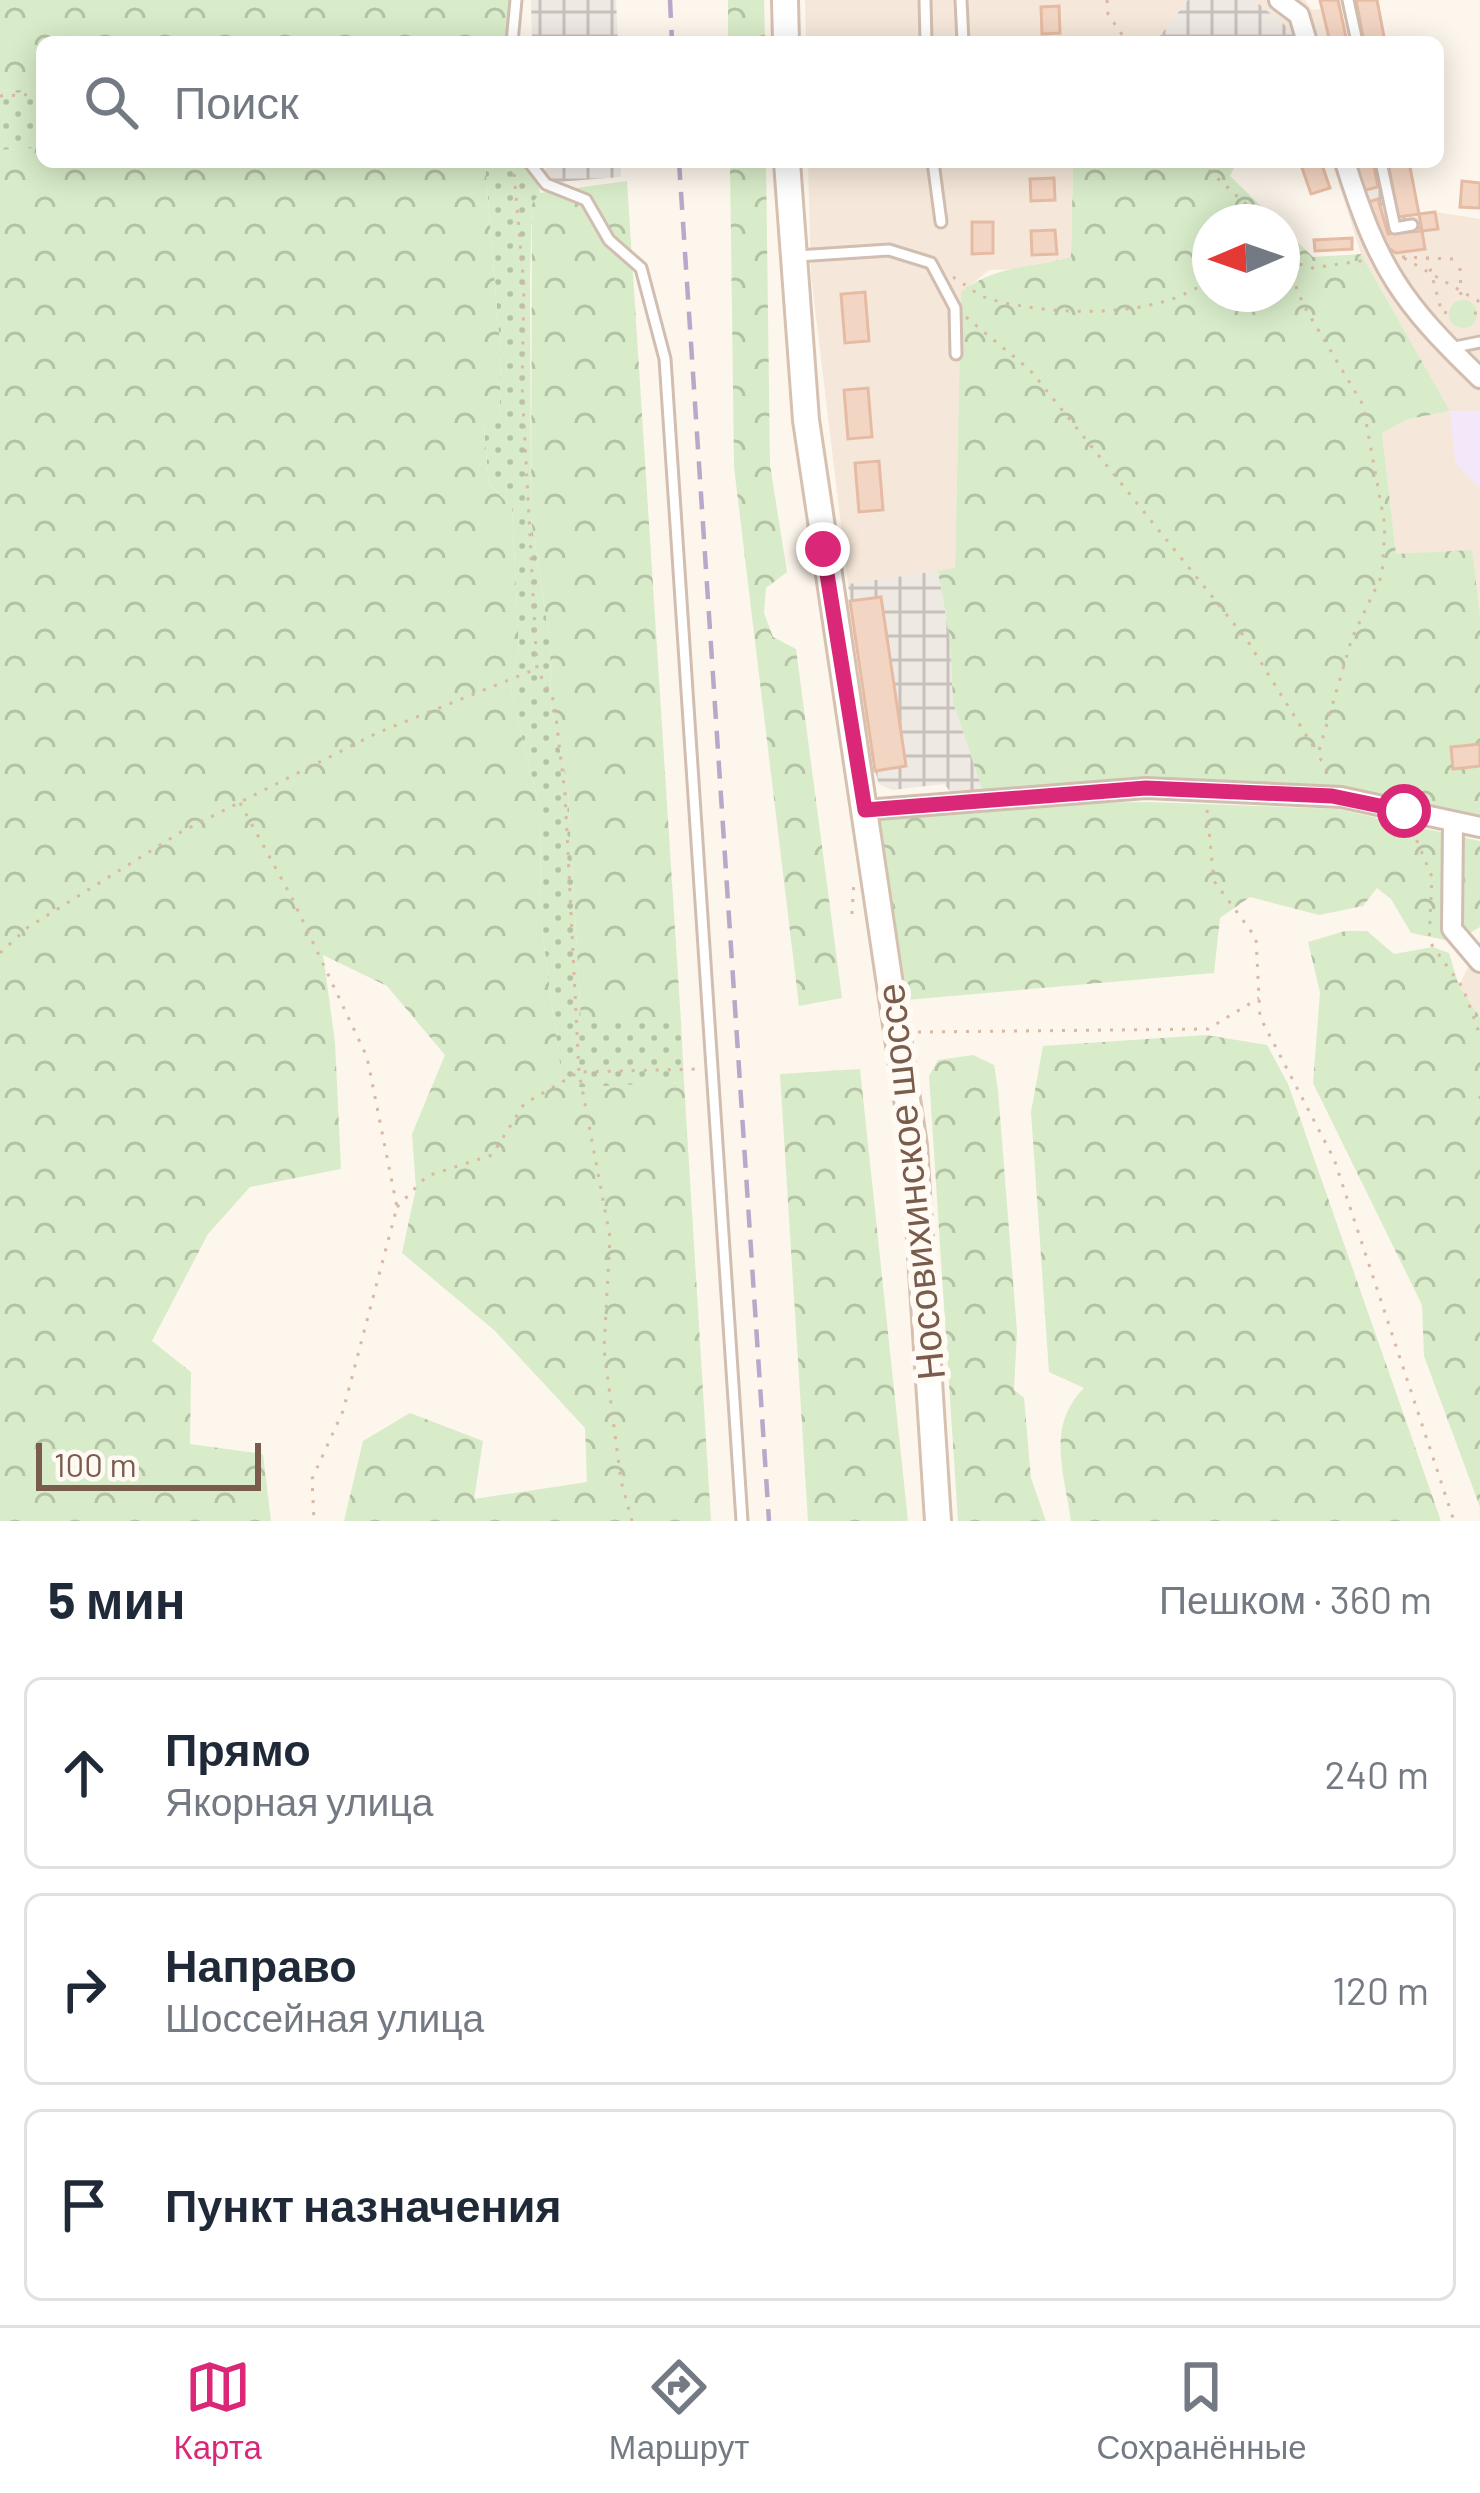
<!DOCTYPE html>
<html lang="ru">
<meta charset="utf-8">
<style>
body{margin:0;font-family:Barlow,sans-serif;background:#f6f6f7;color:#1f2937}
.compass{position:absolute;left:1192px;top:204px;width:108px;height:108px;border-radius:50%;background:#fff;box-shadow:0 6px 30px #0003;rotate:268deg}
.scale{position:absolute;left:36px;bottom:30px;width:225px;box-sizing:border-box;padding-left:12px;border:6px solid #7a5c4d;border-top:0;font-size:33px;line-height:42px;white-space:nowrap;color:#7a5c4d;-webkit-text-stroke:9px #fffaf3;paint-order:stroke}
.stop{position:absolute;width:36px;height:36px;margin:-27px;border:9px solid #db2777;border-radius:50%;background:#fff}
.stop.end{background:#db2777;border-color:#fff;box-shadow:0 3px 12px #0008}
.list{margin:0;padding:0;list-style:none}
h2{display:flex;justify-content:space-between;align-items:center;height:156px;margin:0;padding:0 48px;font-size:51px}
h2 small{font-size:39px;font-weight:400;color:#747a83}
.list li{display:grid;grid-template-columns:78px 1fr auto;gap:36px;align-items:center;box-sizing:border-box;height:192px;margin:0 24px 24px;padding:0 24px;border:3px solid #e0e1e3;border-radius:18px}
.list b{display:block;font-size:45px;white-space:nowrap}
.list p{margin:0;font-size:39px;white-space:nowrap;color:#747a83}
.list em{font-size:39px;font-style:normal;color:#747a83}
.icon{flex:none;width:66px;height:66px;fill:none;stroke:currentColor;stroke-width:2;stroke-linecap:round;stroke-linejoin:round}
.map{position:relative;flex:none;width:1480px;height:1521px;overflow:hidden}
.search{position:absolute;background:#fff;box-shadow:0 6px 30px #0003;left:36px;right:36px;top:36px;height:132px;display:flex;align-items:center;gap:30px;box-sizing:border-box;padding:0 42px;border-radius:18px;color:#747a83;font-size:45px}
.sheet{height:804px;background:#fff}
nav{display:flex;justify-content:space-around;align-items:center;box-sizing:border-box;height:168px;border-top:3px solid #e0e1e3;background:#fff;font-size:33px;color:#747a83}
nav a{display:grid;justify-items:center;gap:6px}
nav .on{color:#db2777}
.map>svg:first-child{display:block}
.residential{fill:#f5e8da}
.industrial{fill:url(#industrial-grid)}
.education{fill:#f3e8fa}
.grass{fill:url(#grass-dots)}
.forest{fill:url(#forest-crowns)}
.park{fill:#d8ecc9}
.building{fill:#f3d5c3;stroke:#e6bba3;stroke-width:3}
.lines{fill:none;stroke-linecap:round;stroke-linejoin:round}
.lane-casing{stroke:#d1beb0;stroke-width:15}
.street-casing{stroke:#d1beb0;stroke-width:24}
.secondary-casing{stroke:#d6c0b0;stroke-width:30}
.path{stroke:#d9b8a5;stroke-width:3;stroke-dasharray:3 9;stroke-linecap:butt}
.lane{stroke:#fff;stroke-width:9}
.street{stroke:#fff;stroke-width:18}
.secondary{stroke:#fff;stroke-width:24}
.rail{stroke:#b9a8c9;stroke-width:4.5;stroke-dasharray:18 12;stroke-linecap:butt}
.route{stroke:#db2777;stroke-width:15}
.labels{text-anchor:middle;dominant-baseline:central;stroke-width:12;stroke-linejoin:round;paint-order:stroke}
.street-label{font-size:39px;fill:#7a5c4d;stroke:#fffaf3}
</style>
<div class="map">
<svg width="1480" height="1521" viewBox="0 0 1480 1521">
<defs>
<pattern id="industrial-grid" width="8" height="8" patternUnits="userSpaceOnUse" patternTransform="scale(3)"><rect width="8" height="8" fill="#efe9e4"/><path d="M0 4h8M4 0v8" fill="none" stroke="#c7c0bb"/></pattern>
<pattern id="grass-dots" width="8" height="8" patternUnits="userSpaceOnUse" patternTransform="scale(3)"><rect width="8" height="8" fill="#d8ecc9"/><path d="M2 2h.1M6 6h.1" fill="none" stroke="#b4c2a5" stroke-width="1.8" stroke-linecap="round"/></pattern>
<pattern id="forest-crowns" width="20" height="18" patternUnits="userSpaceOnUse" patternTransform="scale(3)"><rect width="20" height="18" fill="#d8ecc9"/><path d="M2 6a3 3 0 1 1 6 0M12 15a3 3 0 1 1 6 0" fill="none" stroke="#b4c2a5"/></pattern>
</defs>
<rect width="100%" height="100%" fill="#fdf6ec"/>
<g class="residential">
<polygon points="805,0 1188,0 1155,42 806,42"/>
<polygon points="1254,0 1305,0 1312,10 1322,9 1330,42 1295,42 1292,31"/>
<polygon points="808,162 1073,162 1071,258 1025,269 989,270 961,293 955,569 848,584 811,275"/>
<polygon points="1332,162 1356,162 1365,203 1422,231 1438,229 1435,212 1480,219 1480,616 1471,550 1396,555 1382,433 1409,419 1450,411 1361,254"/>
<polygon points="1480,942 1480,1017 1459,986"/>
</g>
<g class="industrial">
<polygon points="531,0 616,0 618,42 532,42"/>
<polygon points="1188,0 1254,0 1292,31 1295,42 1155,42"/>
<polygon points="546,162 621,162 621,177 557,182 545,177"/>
<polygon points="1356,162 1409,162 1419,214 1435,212 1438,229 1423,231 1425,249 1396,253 1376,240"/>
<polygon points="938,571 950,640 953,702 983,790 950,791 944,784 892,790 879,784 875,771 848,584"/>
</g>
<polygon class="education" points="1450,411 1480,411 1480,489 1455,462"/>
<g class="grass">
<polygon points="42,89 42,148 0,150 0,91"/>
<polygon points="485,162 534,162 540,193 532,204 530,277 531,519 550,642 551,705 568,790 581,1020 681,1022 684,1082 563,1089 541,922 540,809 510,690 519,650 512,508 489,484 483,420 499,417 501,360"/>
</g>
<g class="forest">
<polygon points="0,0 515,0 507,42 42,42 42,89 0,91"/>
<polygon points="728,0 764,0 765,42 728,42"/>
<polygon points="42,148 42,162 485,162 501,360 499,417 483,421 489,484 512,508 519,650 510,690 540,809 541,922 563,1088 684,1082 711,1521 344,1521 363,1441 410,1413 483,1441 474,1499 587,1482 585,1428 494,1330 402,1253 416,1188 412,1134 445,1055 387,986 323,955 335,1042 341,1169 250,1187 208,1234 152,1341 191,1372 190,1444 263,1454 271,1521 0,1521 0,150"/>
<polygon points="730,162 766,162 770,465 787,572 766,588 764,613 773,637 796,649 842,998 799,1006 734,467"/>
<path d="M1073,162L1235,166L1230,176L1277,222H1210V294H1282V227L1313,257L1361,254L1450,411L1409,419L1382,433L1396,554L1472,550L1480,616V827L1404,811L1146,788L985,798L953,702L950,640L938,571L955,568L961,292C996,265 1028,269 1071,257Z"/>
<polygon points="627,181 681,1022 581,1021 568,790 551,705 550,642 531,519 532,204 540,193"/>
<polygon points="1150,802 1338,809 1480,841 1480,927 1455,942 1411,933 1391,899 1377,888 1363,906 1319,915 1250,897 1220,918 1214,973 906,1000 877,817 980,804"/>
<polygon points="1345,931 1367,931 1394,954 1433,947 1449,953 1459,986 1480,1017 1480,1507 1424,1356 1422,1305 1313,1083 1320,992 1308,942"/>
<path d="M1206,1035L1267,1045L1288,1084L1441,1521H1071C1064,1472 1046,1426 1084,1388L1049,1372L1031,1112L1043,1046Z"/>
<polygon points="973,1055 994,1065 998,1090 1017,1332 1014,1390 1024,1398 1031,1478 1046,1521 958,1521 929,1076 938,1060"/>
<polygon points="860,1069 908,1521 808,1521 780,1074"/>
</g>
<circle class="park" cx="1463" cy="314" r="14"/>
<g class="building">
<polygon points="1320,0 1338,0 1347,42 1330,42"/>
<polygon points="1356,0 1377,0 1385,42 1364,42"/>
<polygon points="1059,6 1060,33 1042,34 1041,7"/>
<polygon points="1300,162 1321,162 1330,188 1311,194"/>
<polygon points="1356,162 1373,162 1378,187 1362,191"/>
<polygon points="1388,162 1409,162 1419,214 1398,217"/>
<polygon points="1054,178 1055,200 1031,201 1030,179"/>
<polygon points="1462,181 1480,183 1480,208 1460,207"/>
<polygon points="1378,199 1388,234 1422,231 1425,249 1396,253 1376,240 1365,203"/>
<polygon points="1435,212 1438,229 1422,231 1419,214"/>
<polygon points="972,222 993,222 993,253 972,254"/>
<polygon points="1055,230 1057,254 1032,255 1031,231"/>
<polygon points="1352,238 1352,249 1315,251 1314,240"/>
<polygon points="865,292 869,341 845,343 841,294"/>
<polygon points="868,388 872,437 848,439 844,390"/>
<polygon points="879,461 883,510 859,512 855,463"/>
<polygon points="881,597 906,766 875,771 850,601"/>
<polygon points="1480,744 1480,766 1453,769 1451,747"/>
</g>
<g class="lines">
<g class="lane-casing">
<g id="lane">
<polyline points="925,0 926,42"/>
<polyline points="961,0 963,42"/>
<polyline points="1348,0 1357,42"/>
<polyline points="512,42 516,0"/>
<polyline points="529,162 546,184 586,200 609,240 641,268 665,359 742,1521"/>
<polyline points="933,162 941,222"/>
<polyline points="1381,162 1395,228 1412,225"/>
<polyline points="797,256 889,250 931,263 955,308 956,354"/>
<polyline points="1450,348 1480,342"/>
</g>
</g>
<g class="street-casing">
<g id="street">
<polyline points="1279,0 1299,15 1307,42"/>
<path d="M1345,162C1378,268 1401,302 1480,378"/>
<polyline points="865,810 1146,788 1341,797 1480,827"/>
<polyline points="1453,823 1452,929 1480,962"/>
</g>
</g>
<g class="secondary-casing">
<g id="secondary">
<polyline points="785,0 786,42"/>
<polyline points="787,162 806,420 914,1146 938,1521"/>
</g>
</g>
<g class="path">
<polyline points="1107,0 1108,14 1127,42"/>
<polyline points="0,96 42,94"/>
<polyline points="513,162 524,287 522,385 537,669 554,701 565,794 579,1072 610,1237 604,1349 621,1481 632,1521"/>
<polyline points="1200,162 1265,222"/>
<polyline points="1282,253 1304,306 1363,405 1385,526 1382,575 1352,638 1318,754 1330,777"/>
<polyline points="1402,257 1453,259"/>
<polyline points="1427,257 1442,313 1452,312"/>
<polyline points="1404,258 1480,302"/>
<polyline points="1288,261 1313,268 1367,260"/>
<polyline points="1460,268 1461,300"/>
<path d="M953,277C965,284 979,297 993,300C1055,316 1158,320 1210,279"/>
<polyline points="1474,313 1480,313"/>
<polyline points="966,317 1030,370 1247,640 1316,751"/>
<polyline points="240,803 291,896 367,1057 397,1207 343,1411 312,1479 314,1521"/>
<polyline points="1207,810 1214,881 1256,938 1260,1017 1334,1159 1454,1521"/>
<polyline points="1412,829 1432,877 1429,941 1463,988 1480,1035"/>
<polyline points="852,914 854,880"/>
<polyline points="0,953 27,928 181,832 377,733 536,669"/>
<polyline points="918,1032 1208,1029 1259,998"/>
<polyline points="1480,1096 1480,1108"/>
<polyline points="397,1207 427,1176 492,1155 524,1104 579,1072 699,1069"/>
</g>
<use href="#lane" class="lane"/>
<use href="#street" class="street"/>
<use href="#secondary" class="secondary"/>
<g class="rail">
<polyline points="670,0 672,42"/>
<polyline points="679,162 769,1521"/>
</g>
</g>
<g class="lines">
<polyline class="route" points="823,549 865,810 1146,788 1332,796 1404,811"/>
</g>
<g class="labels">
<g class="street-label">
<text transform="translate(909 1182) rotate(-96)">Носовихинское шоссе</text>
</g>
</g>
</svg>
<svg class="compass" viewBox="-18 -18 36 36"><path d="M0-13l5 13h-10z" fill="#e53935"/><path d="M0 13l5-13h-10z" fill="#747a83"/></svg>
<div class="scale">100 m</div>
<div class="stop" style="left:1404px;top:811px"></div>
<div class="stop end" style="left:823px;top:549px"></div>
<div class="search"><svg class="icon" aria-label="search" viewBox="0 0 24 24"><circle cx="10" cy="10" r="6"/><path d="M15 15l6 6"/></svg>Поиск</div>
</div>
<section class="sheet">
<h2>5 мин<small>Пешком · 360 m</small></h2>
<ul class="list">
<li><svg class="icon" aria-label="ahead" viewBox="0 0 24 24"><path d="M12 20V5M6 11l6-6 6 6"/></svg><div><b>Прямо</b><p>Якорная улица</p></div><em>240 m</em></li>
<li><svg class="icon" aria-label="right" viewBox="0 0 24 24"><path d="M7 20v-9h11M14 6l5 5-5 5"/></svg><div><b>Направо</b><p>Шоссейная улица</p></div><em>120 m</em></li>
<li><svg class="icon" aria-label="arrive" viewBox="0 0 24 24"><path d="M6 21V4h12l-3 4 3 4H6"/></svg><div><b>Пункт назначения</b></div></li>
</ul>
</section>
<nav>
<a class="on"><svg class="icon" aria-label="map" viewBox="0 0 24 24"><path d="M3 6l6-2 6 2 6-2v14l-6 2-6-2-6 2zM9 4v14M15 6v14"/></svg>Карта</a>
<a><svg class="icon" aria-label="directions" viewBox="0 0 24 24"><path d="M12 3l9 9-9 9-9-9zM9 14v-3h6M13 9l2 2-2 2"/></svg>Маршрут</a>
<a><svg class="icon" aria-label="saved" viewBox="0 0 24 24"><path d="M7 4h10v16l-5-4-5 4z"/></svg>Сохранённые</a>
</nav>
